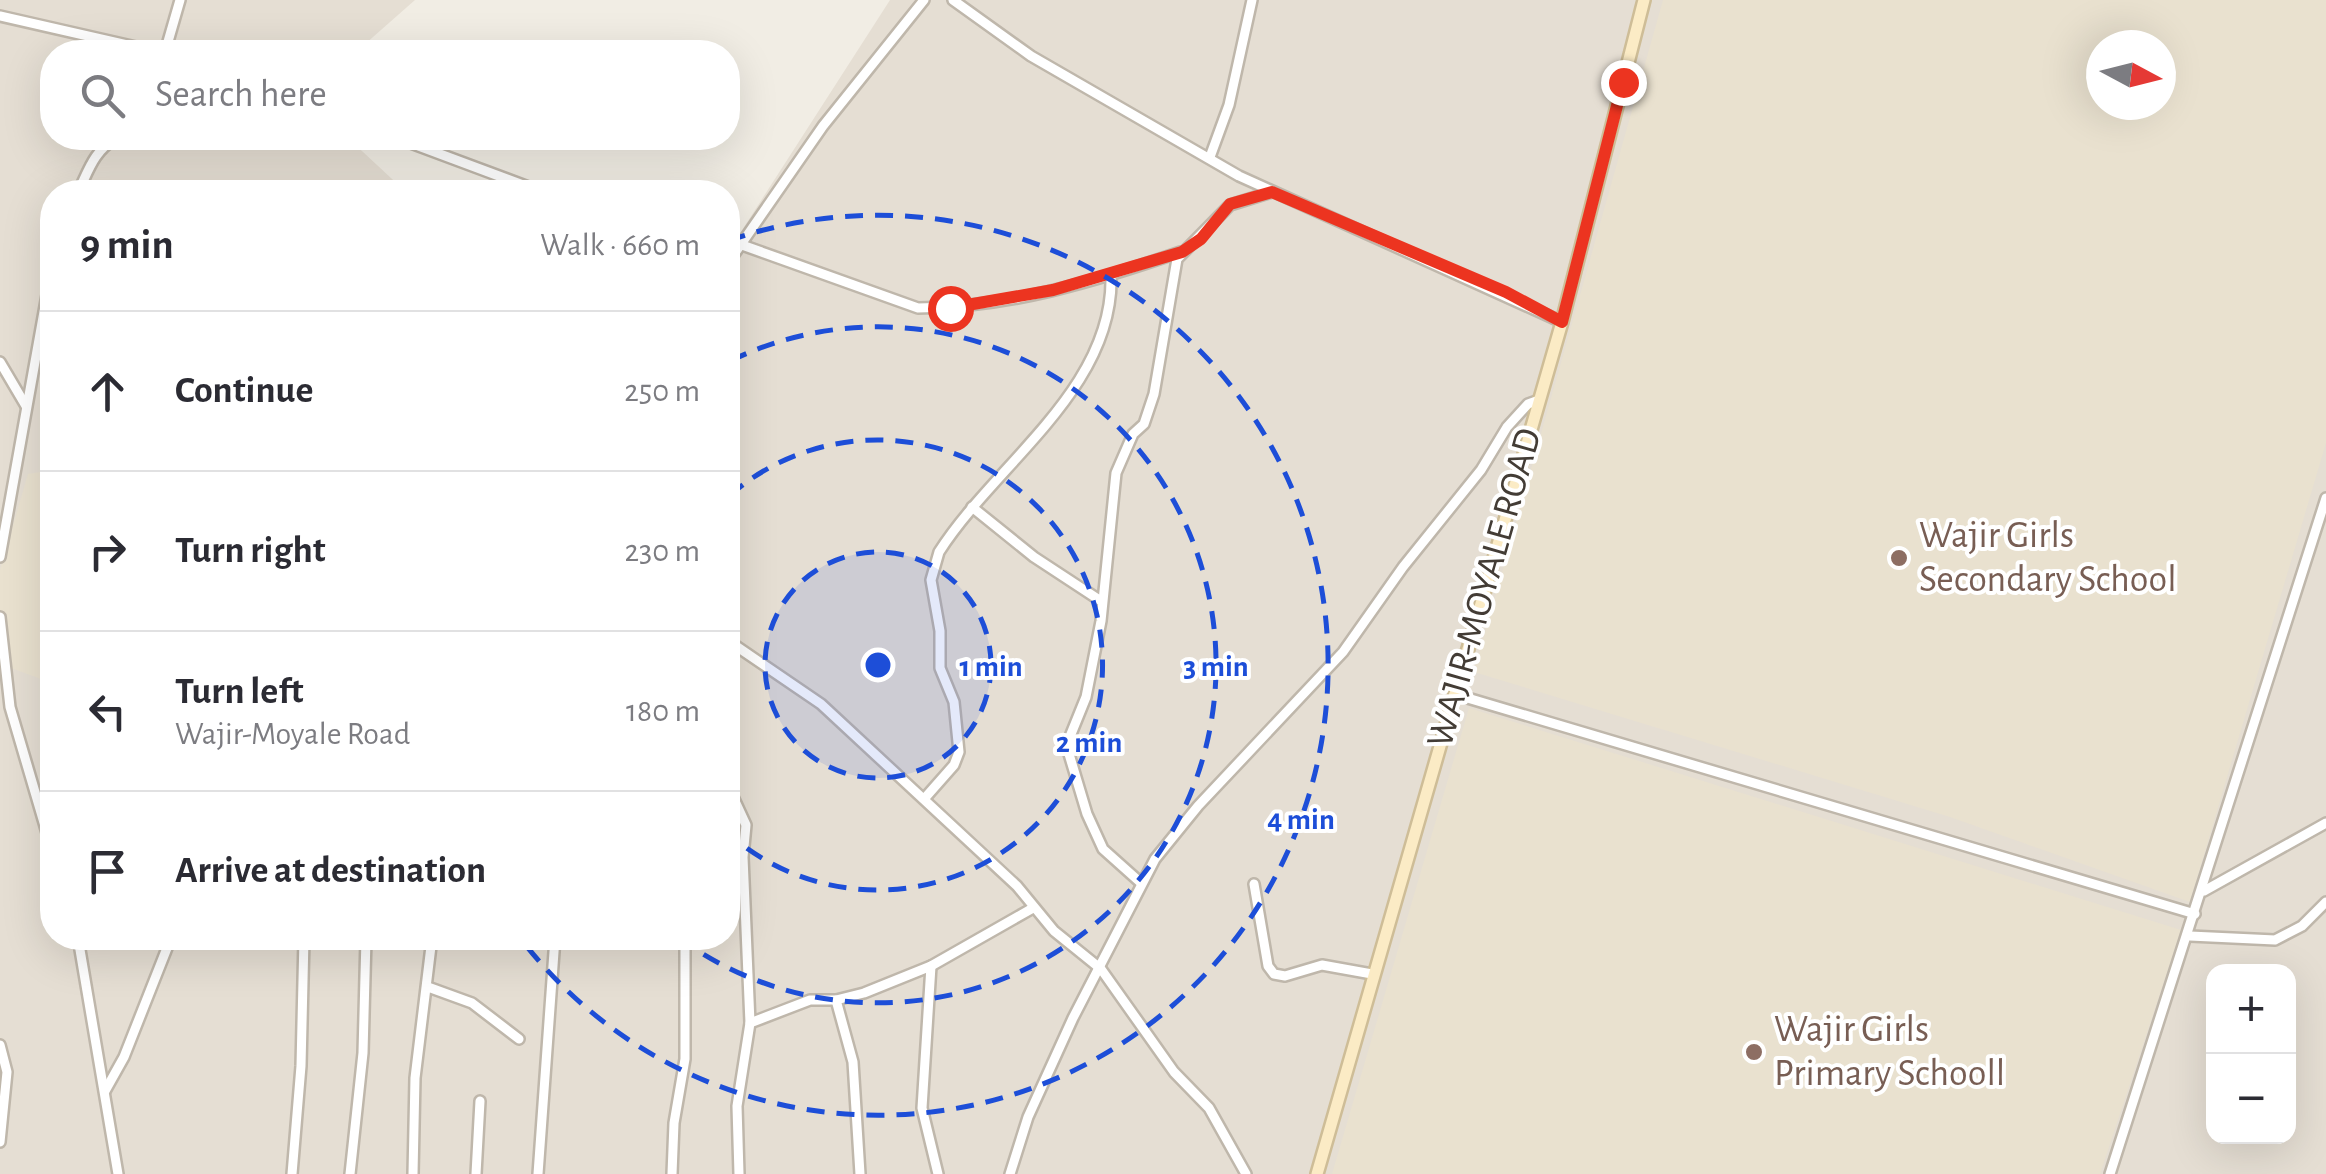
<!DOCTYPE html>
<meta charset="utf-8">
<style>
body{margin:0;font-family:"Alegreya Sans",sans-serif;background:#f7f7f7;color:#2b2b33}
.controls{position:absolute;right:30px;bottom:30px;display:grid;overflow:hidden;border-radius:20px;box-shadow:0 10px 40px #0002}
.controls button{width:90px;height:90px;display:grid;place-items:center;padding:0;border:0;border-bottom:2px solid #e1e1e2;background:#fff;color:#2b2b33;font:50px sans-serif}
.compass{position:absolute;left:2086px;top:30px;width:90px;height:90px;border-radius:50%;background:#fff;box-shadow:0 10px 40px #0002;rotate:97deg}
.stop{position:absolute;width:30px;height:30px;margin:-22px;border:8px solid #ec3420;border-radius:50%;background:#fff}
.stop.end{background:#ec3420;border-color:#fff;box-shadow:0 2px 10px #0008}
.list{margin:0;padding:0;list-style:none}
h2{display:flex;justify-content:space-between;align-items:center;height:130px;margin:0;padding:0 40px;font-size:42px}
h2 small{font-size:32px;font-weight:400;color:#7c7c81}
.list li{display:grid;grid-template-columns:65px 1fr auto;gap:30px;align-items:center;box-sizing:border-box;height:160px;padding:0 40px;border-top:2px solid #e1e1e2}
.list b{display:block;font-size:38px;white-space:nowrap}
.list p{margin:0;font-size:32px;white-space:nowrap;color:#7c7c81}
.list em{font-size:32px;font-style:normal;color:#7c7c81}
.icon{flex:none;width:55px;height:55px;fill:none;stroke:currentColor;stroke-width:2;stroke-linecap:round;stroke-linejoin:round}
.map{position:relative;flex:none;width:2326px;height:1174px;overflow:hidden}
.search{position:absolute;background:#fff;box-shadow:0 10px 40px #0002;left:40px;top:40px;width:700px;height:110px;display:flex;align-items:center;gap:25px;box-sizing:border-box;padding:0 35px;border-radius:40px;color:#7c7c81;font-size:38px}
.panel{position:absolute;background:#fff;box-shadow:0 10px 40px #0002;left:40px;top:180px;width:700px;height:770px;border-radius:40px}
.map>svg:first-child{display:block}
.residential{fill:#e5ded3;fill-rule:evenodd}
.education{fill:#e9e1cf;fill-rule:evenodd}
.lines{fill:none;stroke-linecap:round;stroke-linejoin:round}
.street-casing{stroke:#bfb7ab;stroke-width:14}
.secondary-casing{stroke:#cebd97;stroke-width:16}
.street{stroke:#fff;stroke-width:9}
.secondary{stroke:#fbebc5;stroke-width:11}
.route{stroke:#ec3420;stroke-width:12}
.ring{fill:none;stroke:#1d4ed8;stroke-width:5;stroke-dasharray:18 12}
.education-dot{fill:#8d6e63;stroke:#fff;stroke-width:4}
.labels{text-anchor:middle;dominant-baseline:central;stroke-width:8;stroke-linejoin:round;paint-order:stroke}
.education-label{font-size:38px;fill:#785e54;stroke:#fff;text-anchor:start}
.street-label{font-size:38px;fill:#433c35;stroke:#fff}
.centre{fill:#1d4ed8;stroke:#fff;stroke-width:5}
.ring-label{font-size:30px;text-anchor:middle;font-weight:bold;fill:#1d4ed8;stroke:#fff;stroke-width:8;stroke-linejoin:round;paint-order:stroke}
</style>
<div class="map">
<svg width="2326" height="1174" viewBox="0 0 2326 1174">
<rect width="100%" height="100%" fill="#f1ede4"/>
<path class="residential" d="M0,0H415L356,52H52V138H348L406,192H52V938H728V252L890,0H2326V1174H0ZM2101,45H2161V105H2101ZM2214,972H2288V1136H2214Z"/>
<g class="education">
<path d="M1663,0H2326V443L2190,902L1950,817L1474,672ZM2101,45H2161V105H2101Z"/>
<polygon points="52,470 52,683 11,668 0,613 0,570 28,474"/>
<polygon points="1469,708 2181,930 2100,1174 1332,1174"/>
</g>
<g class="lines">
<g class="street-casing">
<g id="street">
<polyline points="953,0 1031,56 1239,176 1562,322"/>
<polyline points="0,16 158,52"/>
<polyline points="165,52 180,0"/>
<polyline points="397,138 542,192"/>
<polyline points="1210,157 1229,105 1252,0"/>
<path d="M78,192C89,170 93,152 116,138"/>
<path d="M728,240L918,308C1007,308 1097,281 1180,252"/>
<polyline points="728,263 823,126 924,0"/>
<polyline points="0,362 26,406"/>
<polyline points="972,507 1034,557 1101,601"/>
<polyline points="0,557 52,267"/>
<polyline points="0,617 10,707 52,850"/>
<polyline points="728,646 736,646 821,704 1017,886 1054,931 1101,969 1174,1072 1209,1108 1246,1174"/>
<polyline points="1454,694 2195,914"/>
<polyline points="728,786 746,825 743,857 750,1023 737,1106 739,1174"/>
<path d="M924,799L954,765L959,752L954,702L940,668V631L931,580L939,552C995,464 1114,389 1111,276"/>
<polyline points="1141,883 1103,849 1087,814 1069,754 1069,739 1086,697 1101,621 1116,473 1133,434 1144,424 1154,394 1177,259 1230,205 1272,192"/>
<polyline points="1254,884 1268,966 1274,974 1285,976 1322,965 1372,974"/>
<polyline points="2204,891 2326,823"/>
<polyline points="2190,936 2275,940 2302,926 2326,902"/>
<polyline points="78,938 118,1174"/>
<polyline points="931,966 922,1108 938,1174"/>
<polyline points="428,987 472,1003 519,1039"/>
<polyline points="836,1000 853,1062 860,1174"/>
<polyline points="750,1023 810,1000 836,1000 864,993 931,966 1033,908"/>
<polyline points="0,1045 7,1072 0,1142"/>
<polyline points="105,1091 124,1057 171,938"/>
<polyline points="292,1174 301,1066 304,938"/>
<polyline points="350,1174 363,1053 366,938"/>
<polyline points="413,1174 415,1078 432,938"/>
<polyline points="476,1174 480,1101"/>
<polyline points="538,1174 555,938"/>
<polyline points="672,1174 674,1123 685,1059 685,938"/>
<polyline points="1010,1174 1028,1117 1073,1018 1155,859 1198,806 1343,652 1403,567 1481,470 1507,427 1528,404 1539,400"/>
<polyline points="2110,1174 2326,498"/>
</g>
</g>
<g class="secondary-casing">
<polyline id="secondary" points="1317,1174 1562,322 1644,0"/>
</g>
<use href="#street" class="street"/>
<use href="#secondary" class="secondary"/>
</g>
<g class="lines">
<polyline class="route" points="950,308 1053,290 1182,252 1201,239 1230,204 1272,192 1506,292 1562,322 1623,82"/>
</g>
<circle cx="878" cy="665" r="113" fill="#1d4ed8" fill-opacity=".12"/>
<g class="ring">
<circle cx="878" cy="665" r="113"/>
<path d="M729 496A225 225 0 1 1 729 834"/>
<path d="M730 361A338 338 0 1 1 679 938"/>
<path d="M728 241A450 450 0 1 1 521 939"/>
</g>
<g class="education-dot">
<circle cx="1899" cy="558" r="10"/>
<circle cx="1754" cy="1052" r="10"/>
</g>
<g class="labels">
<g class="education-label">
<text x="1919" y="536">Wajir Girls<tspan x="1919" dy="44">Secondary School</tspan></text>
<text x="1774" y="1030">Wajir Girls<tspan x="1774" dy="44">Primary Schooll</tspan></text>
</g>
<g class="street-label">
<text transform="translate(1485 588) rotate(-74)">WAJIR-MOYALE ROAD</text>
</g>
</g>
<circle cx="878" cy="665" r="15" class="centre"/>
<g class="ring-label">
<text x="991" y="676">1 min</text>
<text x="1216" y="676">3 min</text>
<text x="1089" y="752">2 min</text>
<text x="1301" y="829">4 min</text>
</g>
</svg>
<div class="controls">
<button>+</button>
<button>−</button>
</div>
<svg class="compass" viewBox="-18 -18 36 36"><path d="M0-13l5 13h-10z" fill="#e53935"/><path d="M0 13l5-13h-10z" fill="#7c7c81"/></svg>
<div class="stop" style="left:950px;top:308px"></div>
<div class="stop end" style="left:1623px;top:82px"></div>
<div class="search"><svg class="icon" aria-label="search" viewBox="0 0 24 24"><circle cx="10" cy="10" r="6"/><path d="M15 15l6 6"/></svg>Search here</div>
<section class="panel">
<h2>9 min<small>Walk · 660 m</small></h2>
<ul class="list">
<li><svg class="icon" aria-label="ahead" viewBox="0 0 24 24"><path d="M12 20V5M6 11l6-6 6 6"/></svg><div><b>Continue</b></div><em>250 m</em></li>
<li><svg class="icon" aria-label="right" viewBox="0 0 24 24"><path d="M7 20v-9h11M14 6l5 5-5 5"/></svg><div><b>Turn right</b></div><em>230 m</em></li>
<li><svg class="icon" aria-label="left" viewBox="0 0 24 24"><path d="M17 20v-9H6M10 6l-5 5 5 5"/></svg><div><b>Turn left</b><p>Wajir-Moyale Road</p></div><em>180 m</em></li>
<li><svg class="icon" aria-label="arrive" viewBox="0 0 24 24"><path d="M6 21V4h12l-3 4 3 4H6"/></svg><div><b>Arrive at destination</b></div></li>
</ul>
</section>
</div>
